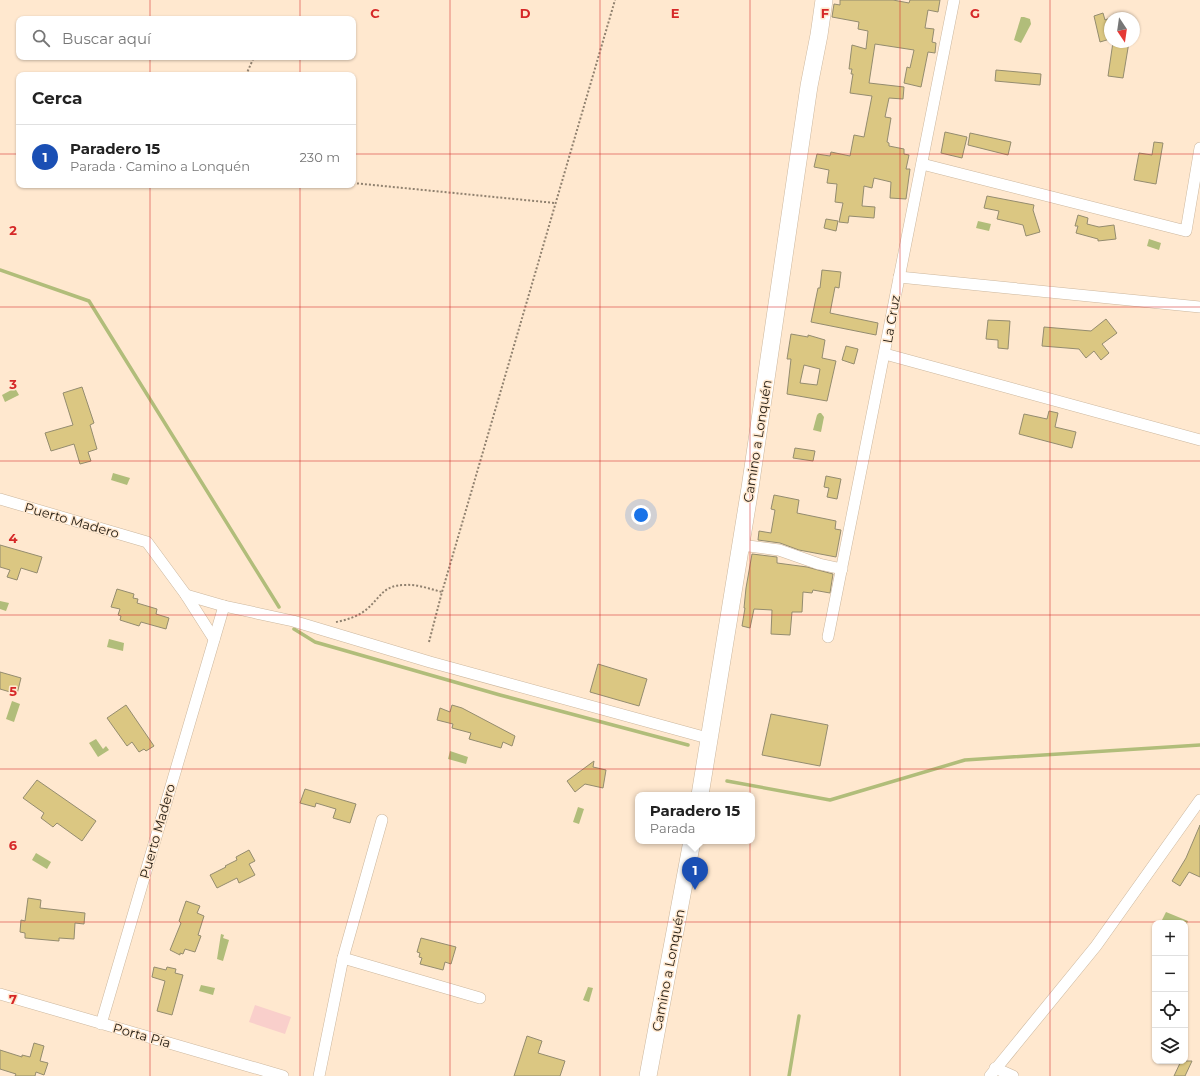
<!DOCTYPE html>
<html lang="es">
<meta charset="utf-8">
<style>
body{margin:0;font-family:Montserrat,sans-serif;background:#f2f2f2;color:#222}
.controls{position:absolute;right:12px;bottom:12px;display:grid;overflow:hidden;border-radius:8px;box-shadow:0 1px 3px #0004}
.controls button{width:36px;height:36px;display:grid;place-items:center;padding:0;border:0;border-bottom:1px solid #e0e0e0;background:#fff;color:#222;font:20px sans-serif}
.compass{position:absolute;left:1104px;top:12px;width:36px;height:36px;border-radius:50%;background:#fff;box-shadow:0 1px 3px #0004;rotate:167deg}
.you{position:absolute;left:641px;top:515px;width:14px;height:14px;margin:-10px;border:3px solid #fff;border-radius:50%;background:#1a73e8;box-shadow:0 0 0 6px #1a73e833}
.badge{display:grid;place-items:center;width:26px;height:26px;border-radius:50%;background:#367d76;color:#fff;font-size:13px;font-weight:700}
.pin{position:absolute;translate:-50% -33px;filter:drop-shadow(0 1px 2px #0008)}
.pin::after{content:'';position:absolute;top:21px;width:14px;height:12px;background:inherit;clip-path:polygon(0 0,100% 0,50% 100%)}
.popup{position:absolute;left:635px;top:792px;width:120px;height:52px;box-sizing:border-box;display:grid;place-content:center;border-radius:8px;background:#fff;filter:drop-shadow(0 1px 3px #0005);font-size:13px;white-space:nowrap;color:#767676}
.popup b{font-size:15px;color:#222}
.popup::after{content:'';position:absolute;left:50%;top:100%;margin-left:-8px;border:8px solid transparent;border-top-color:#fff}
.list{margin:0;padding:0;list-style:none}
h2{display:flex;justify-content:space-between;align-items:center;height:52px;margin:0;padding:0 16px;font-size:17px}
h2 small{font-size:13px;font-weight:400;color:#767676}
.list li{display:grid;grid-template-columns:26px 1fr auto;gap:12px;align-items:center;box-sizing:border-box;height:64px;padding:0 16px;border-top:1px solid #e0e0e0}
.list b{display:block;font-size:15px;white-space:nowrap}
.list p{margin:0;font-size:13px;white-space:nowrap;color:#767676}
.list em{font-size:13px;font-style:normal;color:#767676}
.icon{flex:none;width:22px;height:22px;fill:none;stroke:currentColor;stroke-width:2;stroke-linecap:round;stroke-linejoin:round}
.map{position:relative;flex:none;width:1200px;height:1076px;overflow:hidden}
.search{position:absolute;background:#fff;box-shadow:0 1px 3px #0004;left:16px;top:16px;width:340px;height:44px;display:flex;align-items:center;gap:10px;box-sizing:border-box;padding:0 14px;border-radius:8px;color:#767676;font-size:15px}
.panel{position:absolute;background:#fff;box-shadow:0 1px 3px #0004;left:16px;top:72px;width:340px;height:116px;border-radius:8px}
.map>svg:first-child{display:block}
.green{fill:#f9cfcb}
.water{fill:#b1bd7a}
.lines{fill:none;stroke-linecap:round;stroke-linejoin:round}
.stream{stroke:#b1bd7a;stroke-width:3.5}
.building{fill:#dbc782;stroke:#948c6f;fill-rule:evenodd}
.minor-casing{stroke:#ccb79e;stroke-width:12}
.primary-casing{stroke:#ccb79e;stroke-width:18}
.path{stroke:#90816f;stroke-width:2;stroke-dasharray:2 2;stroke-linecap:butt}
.minor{stroke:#fff;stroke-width:11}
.primary{stroke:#fff;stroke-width:17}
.grid{fill:none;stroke:#d62828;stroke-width:1;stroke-opacity:0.55}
.labels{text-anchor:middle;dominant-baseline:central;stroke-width:3;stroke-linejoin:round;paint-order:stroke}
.street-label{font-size:13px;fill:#282016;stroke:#ffe8cf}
.grid-label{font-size:13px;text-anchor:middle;font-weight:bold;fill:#d62828;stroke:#ffe8cf;stroke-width:3;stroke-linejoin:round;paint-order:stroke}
</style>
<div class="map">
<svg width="1200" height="1076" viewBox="0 0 1200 1076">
<rect width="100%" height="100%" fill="#ffe8cf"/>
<polygon class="green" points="255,1005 291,1017 285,1034 249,1022"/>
<g class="water">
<polygon points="1021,17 1024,17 1030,19 1031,24 1021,43 1014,40"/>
<polygon points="978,221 991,224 989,231 976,228"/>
<polygon points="1149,239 1161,243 1159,250 1147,246"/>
<polygon points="15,388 19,395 5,402 2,395"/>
<polygon points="819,413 821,413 824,417 821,432 813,430 817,415"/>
<polygon points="113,473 130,478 127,485 111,480"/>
<polygon points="0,601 9,603 6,611 0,609"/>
<polygon points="109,639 124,643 123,651 107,647"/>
<polygon points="12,701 20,704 14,722 6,719"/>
<polygon points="96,739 103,749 106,746 109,750 98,757 89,743"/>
<polygon points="450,751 468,757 466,764 448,759"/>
<polygon points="578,807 584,809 579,824 573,822"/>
<polygon points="36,853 51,862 47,869 32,860"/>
<polygon points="1166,912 1188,921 1185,928 1185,923 1168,923 1162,920"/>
<polygon points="221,934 224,935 223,938 229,940 223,961 217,959"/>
<polygon points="201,985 215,988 213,995 199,991"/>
<polygon points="588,987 593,988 589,1002 583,1000"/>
</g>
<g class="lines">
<g class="stream">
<polyline points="0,270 89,301 279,607"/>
<polyline points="294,629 315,642 500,695 688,745"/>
<polyline points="727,781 830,800 965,760 1200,745"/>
<polyline points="789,1076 799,1016"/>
</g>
</g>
<g class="building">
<polygon points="840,0 893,0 909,3 910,0 940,0 938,12 928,10 925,28 934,29 932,42 936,43 935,53 928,52 921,87 904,83 907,67 910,68 914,50 875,44 869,83 904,87 903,99 889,98 885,117 891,118 887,142 889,143 889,146 904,149 904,154 909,155 906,169 910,169 906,199 890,198 891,182 874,178 872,188 864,186 862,206 875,207 874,218 849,216 848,223 839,222 843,203 835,202 837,184 827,183 829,170 814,167 817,154 830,156 831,152 850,156 854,135 864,137 872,96 850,93 853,74 851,74 852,69 849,69 852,45 866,49 868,31 858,29 859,22 832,17 834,4 840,5"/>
<polygon points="1103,13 1105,20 1110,18 1110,39 1100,42 1094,16"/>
<polygon points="1113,42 1129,42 1123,78 1108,76"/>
<polygon points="996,70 1041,74 1040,85 995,81"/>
<polygon points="945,132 967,137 962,158 941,153"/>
<polygon points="970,133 1011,142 1008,155 968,145"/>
<polygon points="1154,142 1163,143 1156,184 1134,180 1139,153 1152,155"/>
<polygon points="987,196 1034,205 1033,210 1040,232 1026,236 1023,225 997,219 999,211 984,208"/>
<polygon points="1078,215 1088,218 1087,224 1099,227 1114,225 1116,239 1098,241 1098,239 1076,233 1078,226 1075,226"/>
<polygon points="826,219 838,221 836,231 824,228"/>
<polygon points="822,270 841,272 839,288 835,287 830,313 878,323 876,335 811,322 818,288 820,288"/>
<polygon points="1106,319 1117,333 1102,344 1109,353 1101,360 1094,351 1086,358 1079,349 1042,346 1044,327 1091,331"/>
<polygon points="988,320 1010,321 1008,349 998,348 998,340 986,339"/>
<path d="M791,334L808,337V335L825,340L822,358L836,361L827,401L787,394L791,359H787ZM804,365L820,369L817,385L800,383Z"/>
<polygon points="846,346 858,349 854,364 842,360"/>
<polygon points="82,387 94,423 90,425 97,449 88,452 91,461 80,464 74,444 51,451 45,433 73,425 63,393"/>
<polygon points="1049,411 1058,413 1055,427 1076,432 1072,448 1019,434 1024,414 1047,419"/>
<polygon points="795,448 815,451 813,461 793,458"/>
<polygon points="826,476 841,479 837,499 827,497 829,488 824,487"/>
<polygon points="774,495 799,500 797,513 836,521 835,529 841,530 836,557 799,550 780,543 758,540 759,531 771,533 775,510 771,509"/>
<polygon points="0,545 42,557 37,573 21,568 17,580 7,577 10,570 0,567"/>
<polygon points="752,554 777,557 777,563 807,567 833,574 830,593 813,590 812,593 803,592 802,612 792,612 790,635 771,634 772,610 754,609 750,628 742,626 745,608 744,608 746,588"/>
<polygon points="117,589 134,594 133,598 138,599 137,603 157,609 156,614 169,618 166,629 141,622 139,626 120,620 121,616 118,615 120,609 111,607"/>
<polygon points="598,664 647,679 639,706 590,692"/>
<polygon points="0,672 21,678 17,694 0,689"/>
<polygon points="126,705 154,746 146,751 144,749 139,752 132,742 127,746 107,718"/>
<polygon points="452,705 462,708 515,736 512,746 503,742 501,748 469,739 471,733 452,728 453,724 437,720 440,708 450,712"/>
<polygon points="771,714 828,725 820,766 762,755"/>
<polygon points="594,761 593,767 606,770 603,788 585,784 575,792 567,781"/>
<polygon points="37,780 96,821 82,841 57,823 53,827 41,818 44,813 23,798"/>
<polygon points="305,789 356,804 350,823 333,818 336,809 316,803 315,807 300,803"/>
<polygon points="1200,825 1200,877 1189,872 1180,886 1172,881 1186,858"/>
<polygon points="249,850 255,861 249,864 255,875 239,883 237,878 217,888 210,875 226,867 225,866 237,860 236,857"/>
<polygon points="28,898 41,900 40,908 85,913 84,924 75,923 74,939 59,938 59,941 25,938 25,933 20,932 21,920 25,921"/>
<polygon points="186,901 200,906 197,913 204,916 198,935 201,936 195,952 185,949 183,954 180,953 180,955 170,950 181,923 179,921"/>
<polygon points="421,938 456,947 451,964 445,962 443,970 420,964 422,958 419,957 420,953 417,952"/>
<polygon points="154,967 166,970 167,967 176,969 175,973 183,975 172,1015 157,1011 165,981 152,977"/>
<polygon points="527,1036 542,1041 538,1053 565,1061 560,1076 514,1076"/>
<polygon points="34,1043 44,1046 40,1061 48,1063 44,1075 36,1072 35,1076 15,1076 16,1074 0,1069 0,1050 22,1057 22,1055 30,1057"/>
<polygon points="1181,1061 1192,1061 1185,1076 1174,1076"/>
</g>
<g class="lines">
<g class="minor-casing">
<g id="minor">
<polyline points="922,164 1186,231 1200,148"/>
<polyline points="899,277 1200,307"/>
<polyline points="885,354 1200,440"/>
<polyline points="0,499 147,542 186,595 214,639"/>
<polyline points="741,545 779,550 819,564 842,569"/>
<polyline points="186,595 224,606 293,621 430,662 711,739"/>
<polyline points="828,637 954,0"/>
<polyline points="343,958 480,998"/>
<polyline points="0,994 283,1076"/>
<polyline points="101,1024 224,606"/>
<polyline points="995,1068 1013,1076"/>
<polyline points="319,1076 343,958 382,820"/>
<polyline points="990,1076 1096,946 1200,800"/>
</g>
</g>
<g class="primary-casing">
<g id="primary">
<polyline points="700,795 750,488 809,86 819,35 824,0"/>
<polyline points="648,1076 692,841"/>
</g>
</g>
<g class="path">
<polyline points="246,75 254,57"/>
<polyline points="353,183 555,203"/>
<path d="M336,622C347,620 359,616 367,609C381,597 383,585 405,585C417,584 430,589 442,592"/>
<polyline points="429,642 442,592 615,0"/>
</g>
<use href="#minor" class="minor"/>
<use href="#primary" class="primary"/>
</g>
<path class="grid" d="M150,0V19M300,0V19M450,0V1076M600,0V1076M750,0V1076M900,0V1076M1050,0V1076M150,57V75M300,57V75M0,154H19M353,154H1200M150,185V1076M300,185V1076M0,307H1200M0,461H1200M0,615H1200M0,769H1200M0,922H1200"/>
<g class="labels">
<g class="street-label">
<text transform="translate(891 319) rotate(-80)">La Cruz</text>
<text transform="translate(757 441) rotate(-81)">Camino a Lonquén</text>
<text transform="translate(72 520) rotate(16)">Puerto Madero</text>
<text transform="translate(157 831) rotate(-74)">Puerto Madero</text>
<text transform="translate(668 970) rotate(-79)">Camino a Lonquén</text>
<text transform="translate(142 1035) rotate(16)">Porta Pía</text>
</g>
</g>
<g class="grid-label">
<text x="375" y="18">C</text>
<text x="525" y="18">D</text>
<text x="675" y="18">E</text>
<text x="825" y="18">F</text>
<text x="975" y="18">G</text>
<text x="13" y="235">2</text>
<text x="13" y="389">3</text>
<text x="13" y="543">4</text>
<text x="13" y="696">5</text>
<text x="13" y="850">6</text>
<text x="13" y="1004">7</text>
</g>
</svg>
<div class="controls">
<button>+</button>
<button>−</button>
<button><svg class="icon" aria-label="locate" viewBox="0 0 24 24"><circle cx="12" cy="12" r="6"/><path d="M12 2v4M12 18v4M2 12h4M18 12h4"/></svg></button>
<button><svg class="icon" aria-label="layers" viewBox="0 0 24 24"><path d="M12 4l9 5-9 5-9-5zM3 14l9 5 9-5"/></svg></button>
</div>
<svg class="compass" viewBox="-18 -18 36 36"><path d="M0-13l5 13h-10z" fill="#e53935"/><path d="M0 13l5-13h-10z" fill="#767676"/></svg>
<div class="you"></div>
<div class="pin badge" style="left:695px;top:890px;background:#1a4fb4">1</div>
<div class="popup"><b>Paradero 15</b>Parada</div>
<div class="search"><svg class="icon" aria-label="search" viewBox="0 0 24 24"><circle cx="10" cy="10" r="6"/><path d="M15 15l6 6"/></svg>Buscar aquí</div>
<section class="panel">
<h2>Cerca<small></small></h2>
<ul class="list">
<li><span class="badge" style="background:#1a4fb4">1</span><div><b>Paradero 15</b><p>Parada · Camino a Lonquén</p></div><em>230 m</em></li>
</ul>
</section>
</div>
